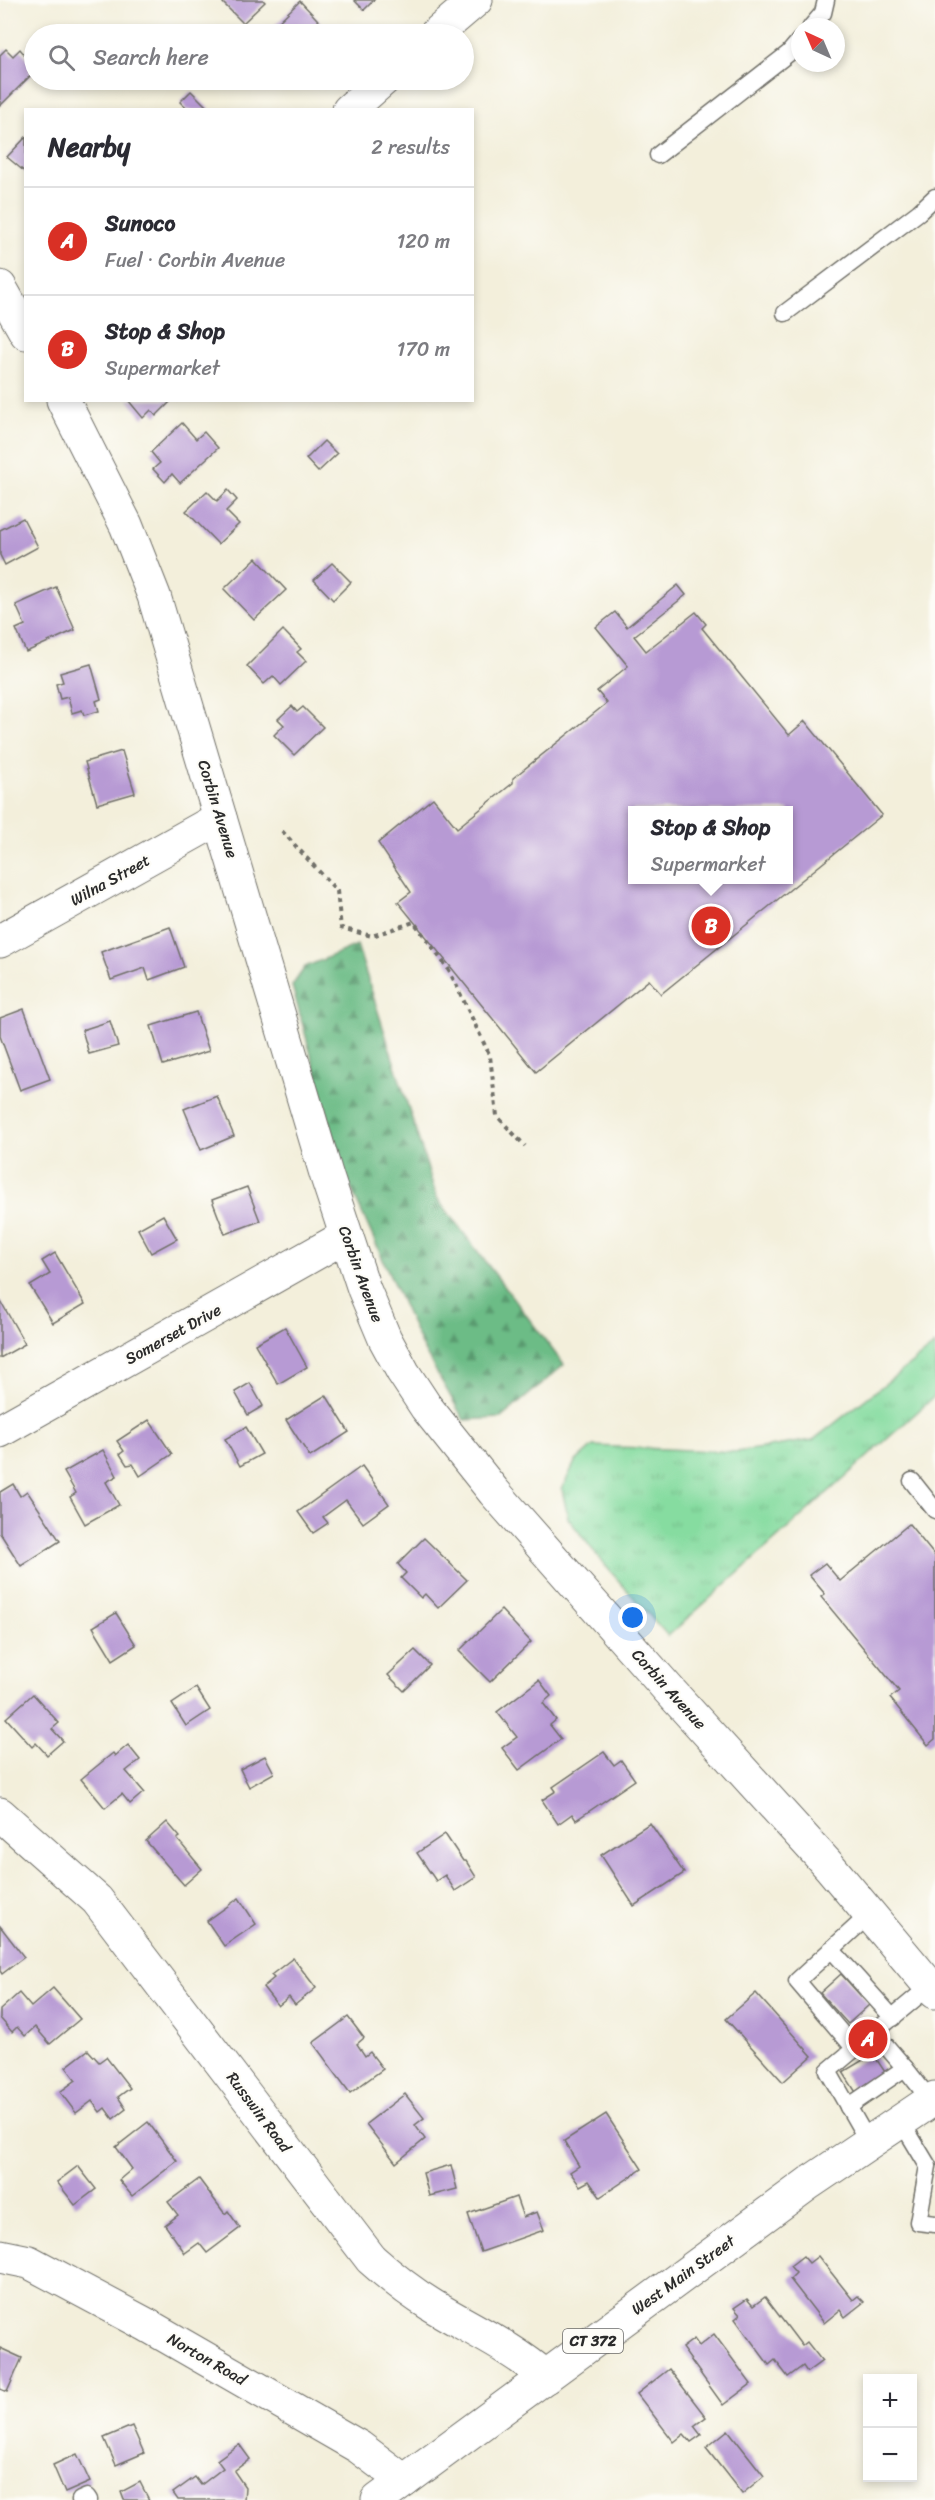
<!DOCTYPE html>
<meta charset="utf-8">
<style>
body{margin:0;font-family:Sriracha,sans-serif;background:#f7f7f7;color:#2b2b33}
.controls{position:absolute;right:18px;bottom:18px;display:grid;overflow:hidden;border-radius:0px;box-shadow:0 3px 9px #0003}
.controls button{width:54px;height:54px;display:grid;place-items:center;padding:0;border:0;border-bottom:2px solid #e1e1e2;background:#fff;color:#2b2b33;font:30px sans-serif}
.compass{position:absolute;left:791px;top:18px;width:54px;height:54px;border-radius:50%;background:#fff;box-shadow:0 3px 9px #0003;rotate:316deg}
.you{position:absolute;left:633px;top:1618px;width:21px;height:21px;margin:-15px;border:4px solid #fff;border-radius:50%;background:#1a73e8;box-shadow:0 0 0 9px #1a73e833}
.badge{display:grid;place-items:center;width:39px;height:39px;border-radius:50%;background:#d93025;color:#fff;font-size:20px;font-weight:700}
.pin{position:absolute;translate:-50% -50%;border:3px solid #fff;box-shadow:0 2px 6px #0006}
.popup{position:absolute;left:628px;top:806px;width:165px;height:78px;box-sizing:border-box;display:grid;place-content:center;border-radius:0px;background:#fff;filter:drop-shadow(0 2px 4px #0005);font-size:20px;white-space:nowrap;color:#7c7c81}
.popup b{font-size:22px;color:#2b2b33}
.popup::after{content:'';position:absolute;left:50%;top:100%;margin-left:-12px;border:12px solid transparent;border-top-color:#fff}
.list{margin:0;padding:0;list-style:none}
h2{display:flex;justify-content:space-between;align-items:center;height:78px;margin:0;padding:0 24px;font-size:26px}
h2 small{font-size:20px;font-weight:400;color:#7c7c81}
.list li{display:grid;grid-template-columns:39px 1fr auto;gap:18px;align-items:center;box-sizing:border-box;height:108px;padding:0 24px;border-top:2px solid #e1e1e2}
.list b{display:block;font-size:22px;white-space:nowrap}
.list p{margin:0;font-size:20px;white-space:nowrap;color:#7c7c81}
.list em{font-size:20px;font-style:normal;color:#7c7c81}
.icon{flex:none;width:33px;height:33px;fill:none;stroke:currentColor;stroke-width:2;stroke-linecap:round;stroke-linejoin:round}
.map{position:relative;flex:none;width:935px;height:2500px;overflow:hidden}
.search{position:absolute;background:#fff;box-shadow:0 3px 9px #0003;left:24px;top:24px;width:450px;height:66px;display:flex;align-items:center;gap:15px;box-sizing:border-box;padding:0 21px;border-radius:33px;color:#7c7c81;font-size:22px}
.panel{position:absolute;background:#fff;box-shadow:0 3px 9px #0003;left:24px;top:108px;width:450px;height:294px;border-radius:0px}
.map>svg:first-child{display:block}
.grass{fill:url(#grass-tufts);stroke:#588466;stroke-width:1.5}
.forest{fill:url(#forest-firs);stroke:#4c7458;stroke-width:1.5}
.building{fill:#b79ad4;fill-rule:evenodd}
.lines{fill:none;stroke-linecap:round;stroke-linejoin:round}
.lane-casing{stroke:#717069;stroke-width:19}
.street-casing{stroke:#717069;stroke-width:35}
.secondary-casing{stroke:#717069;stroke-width:35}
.primary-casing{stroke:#717069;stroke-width:35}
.path{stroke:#717069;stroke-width:4;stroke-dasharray:4.5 4.5;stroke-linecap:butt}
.lane{stroke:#fff;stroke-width:16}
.street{stroke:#fff;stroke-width:33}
.secondary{stroke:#fff;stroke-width:33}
.primary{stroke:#fff;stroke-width:33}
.labels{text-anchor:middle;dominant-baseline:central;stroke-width:4.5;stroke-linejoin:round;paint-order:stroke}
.shield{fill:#fdfcf7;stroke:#6a6a68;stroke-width:1.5}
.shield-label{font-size:15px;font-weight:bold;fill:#2b2b2b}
.street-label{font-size:16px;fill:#2b2b2b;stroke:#fdfcf7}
</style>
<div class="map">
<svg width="935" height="2500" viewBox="0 0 935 2500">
<defs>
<pattern id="grass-tufts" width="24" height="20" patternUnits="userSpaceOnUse" patternTransform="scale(1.5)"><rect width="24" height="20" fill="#86dca0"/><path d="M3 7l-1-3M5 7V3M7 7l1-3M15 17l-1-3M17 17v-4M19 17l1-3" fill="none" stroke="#74bd8a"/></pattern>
<pattern id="forest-firs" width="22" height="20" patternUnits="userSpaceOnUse" patternTransform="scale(1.5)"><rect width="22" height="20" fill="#6cbc86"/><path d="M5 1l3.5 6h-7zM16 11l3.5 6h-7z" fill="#59996e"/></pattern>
</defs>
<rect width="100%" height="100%" fill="#fdfcf7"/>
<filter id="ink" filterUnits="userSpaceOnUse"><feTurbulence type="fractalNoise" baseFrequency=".0167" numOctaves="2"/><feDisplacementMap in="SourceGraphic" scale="12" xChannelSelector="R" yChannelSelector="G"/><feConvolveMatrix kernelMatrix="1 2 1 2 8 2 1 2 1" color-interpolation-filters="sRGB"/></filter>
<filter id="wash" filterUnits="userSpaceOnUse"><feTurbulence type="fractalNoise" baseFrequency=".008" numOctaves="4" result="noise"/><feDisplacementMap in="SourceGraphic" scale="24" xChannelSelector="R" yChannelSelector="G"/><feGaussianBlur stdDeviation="1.35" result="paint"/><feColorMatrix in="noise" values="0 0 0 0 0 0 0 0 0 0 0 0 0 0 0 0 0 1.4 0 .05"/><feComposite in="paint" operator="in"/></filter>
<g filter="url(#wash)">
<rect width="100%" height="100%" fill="#f3efdb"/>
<polygon class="grass" points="935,1345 935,1396 668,1636 603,1563 568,1518 562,1489 575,1462 593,1446 737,1452 813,1440"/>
<polygon class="forest" points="357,945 437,1198 564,1365 501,1418 464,1420 421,1345 343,1170 292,986 305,967"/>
<g id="blocks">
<g class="building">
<polygon points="227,0 263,0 265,2 243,23 223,3"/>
<polygon points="354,0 374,0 364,10"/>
<polygon points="300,1 331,34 277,34 271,29"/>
<polygon points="6,49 13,56 20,49 34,66 29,71 32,74 0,106 0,55"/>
<polygon points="191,91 210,110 184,110 186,108 180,102"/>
<polygon points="26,137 26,173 7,157"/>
<polygon points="128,400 172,400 156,416 151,410 143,418"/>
<polygon points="182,423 196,439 204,432 218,448 180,483 172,474 165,482 153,469 160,463 151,452"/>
<polygon points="324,441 337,454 318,472 306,459"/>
<polygon points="228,490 237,500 226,511 239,524 218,544 186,511 207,491 217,501"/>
<polygon points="23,518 38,547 5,565 0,555 0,530"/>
<polygon points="256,558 286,590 254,620 224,589"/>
<polygon points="332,563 351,582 333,600 314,580"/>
<path d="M678,585L686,595L634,636L646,651L696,612L706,624L702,628L789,735L805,721L882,815L661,994L649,980L536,1072L398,902L411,892L378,843L433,798L457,828L513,783V778L607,703L597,691L628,666L596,627L615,612L627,627ZM633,810H789V880H633Z"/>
<polygon points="56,587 75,630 26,652 16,629 25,625 16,605"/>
<polygon points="283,630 301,649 297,652 306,661 281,685 273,676 264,684 247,666"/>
<polygon points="91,664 101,699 96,701 99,711 84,715 82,710 72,713 68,697 60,699 56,684 63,682 60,673"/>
<polygon points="292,706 297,712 303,707 323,727 294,755 274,735 284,725 278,719"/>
<polygon points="122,751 135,793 97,804 85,762"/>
<polygon points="170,927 184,967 149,980 145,968 111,980 101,952"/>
<polygon points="24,1009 50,1079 20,1090 0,1036 0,1018"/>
<polygon points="196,1012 209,1051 163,1065 151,1026"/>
<polygon points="110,1021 118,1046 89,1054 82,1030"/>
<polygon points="217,1096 234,1136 201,1150 184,1109"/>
<polygon points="247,1187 260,1221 225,1234 212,1200"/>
<polygon points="163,1215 177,1239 151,1253 138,1229"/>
<polygon points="55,1253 85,1304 53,1323 30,1286 50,1274 42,1261"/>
<polygon points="0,1300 25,1344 0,1358"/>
<polygon points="285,1327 307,1367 278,1384 255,1344"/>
<polygon points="250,1383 263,1406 248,1415 235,1392"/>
<polygon points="326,1395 349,1432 310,1457 286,1420"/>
<polygon points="149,1420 172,1454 140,1476 133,1464 127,1465 120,1454 124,1451 117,1441"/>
<polygon points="246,1427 262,1454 240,1466 225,1439"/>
<polygon points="103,1450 117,1476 106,1482 119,1505 85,1524 70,1497 76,1493 64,1472"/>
<polygon points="362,1466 389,1504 363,1523 346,1500 323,1517 328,1523 313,1533 298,1512"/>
<polygon points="13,1484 20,1496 27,1491 60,1541 21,1566 0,1533 0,1492"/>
<polygon points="909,1524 935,1556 935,1739 928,1745 890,1698 899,1691 821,1597 825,1594 809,1575 825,1563 840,1581"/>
<polygon points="424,1538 467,1580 438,1608 425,1594 421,1598 401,1578 406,1573 398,1564"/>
<polygon points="501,1610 531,1642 490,1682 459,1651"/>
<polygon points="116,1613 136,1645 113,1660 93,1627"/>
<polygon points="415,1650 430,1665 404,1691 388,1675"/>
<polygon points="539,1680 551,1696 543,1703 556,1720 550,1725 561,1739 519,1770 502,1748 517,1737 497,1712"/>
<polygon points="196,1688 210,1710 186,1726 172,1704"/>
<polygon points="33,1694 59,1723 52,1729 63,1741 47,1755 36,1743 32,1747 6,1718"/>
<polygon points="128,1745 140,1760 126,1771 144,1792 130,1804 122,1794 105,1808 81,1779 113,1753 115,1756"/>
<polygon points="604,1752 614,1765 621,1760 635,1780 576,1820 572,1814 558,1824 542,1800 556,1791 553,1787"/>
<polygon points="265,1756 274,1773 249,1787 240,1769"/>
<polygon points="167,1822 180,1837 177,1839 202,1869 184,1885 146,1841"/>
<polygon points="650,1823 684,1873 634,1906 601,1855"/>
<polygon points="445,1834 463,1861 466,1861 476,1877 455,1891 445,1875 436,1881 417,1853"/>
<polygon points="239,1898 256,1924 224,1946 207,1921"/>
<polygon points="0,1926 24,1957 2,1974 0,1971"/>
<polygon points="293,1958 316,1988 295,2005 289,1997 278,2006 263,1987 274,1978 271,1975"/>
<polygon points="841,1974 869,2005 848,2024 820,1993"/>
<polygon points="53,1988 80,2019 50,2044 35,2027 25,2036 17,2027 12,2032 0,2018 0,2010 19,1993 31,2007"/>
<polygon points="756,1993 812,2056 783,2082 726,2019"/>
<polygon points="348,2017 364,2038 357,2044 365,2056 370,2052 383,2069 350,2093 313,2043"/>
<polygon points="88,2050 99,2062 106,2057 130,2088 118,2097 126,2109 113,2119 105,2108 100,2112 92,2101 76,2113 60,2092 76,2080 66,2067"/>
<polygon points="873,2054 887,2075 857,2094 843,2072"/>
<polygon points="405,2094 424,2118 415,2125 425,2139 396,2163 366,2124"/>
<polygon points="606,2114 642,2169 600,2197 589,2181 580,2186 570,2172 579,2166 564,2141"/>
<polygon points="148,2122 177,2161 132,2196 119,2180 132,2169 116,2147"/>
<polygon points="451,2165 457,2189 429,2196 423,2173"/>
<polygon points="78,2166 96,2189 75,2205 57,2182"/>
<polygon points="199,2179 225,2214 228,2211 240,2228 207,2253 199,2243 185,2253 165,2225 178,2215 168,2202"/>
<polygon points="516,2197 523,2217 537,2212 544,2230 481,2252 468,2214"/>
<polygon points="803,2256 809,2263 818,2256 853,2300 858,2296 864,2302 845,2317 840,2310 824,2323 790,2279 796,2273 790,2266"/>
<polygon points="765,2297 802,2346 807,2342 822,2361 807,2372 803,2366 788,2377 775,2360 769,2365 735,2319 740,2315 734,2308 747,2299 753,2306"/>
<polygon points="714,2334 751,2384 723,2405 682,2348 694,2339 699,2346"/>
<polygon points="0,2348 22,2358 7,2392 0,2389"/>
<polygon points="669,2369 706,2417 694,2426 701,2435 691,2442 684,2434 674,2442 637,2394"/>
<polygon points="132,2426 144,2453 116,2465 104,2438"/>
<polygon points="728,2430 764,2476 742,2494 706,2448"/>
<polygon points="239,2444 250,2459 234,2471 245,2487 244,2500 178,2500 173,2493 195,2477 201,2485 223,2468 217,2460"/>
<polygon points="77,2454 90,2482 65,2493 53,2465"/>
<polygon points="140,2482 149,2500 124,2500 121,2492"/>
</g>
</g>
</g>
<g filter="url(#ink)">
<use href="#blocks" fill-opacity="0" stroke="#717069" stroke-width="1.5"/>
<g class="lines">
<g class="lane-casing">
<g id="lane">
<polyline points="811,27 823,13 826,0"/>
<polyline points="658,155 789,53 800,40"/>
<polyline points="785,313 919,212 935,197"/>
<polyline points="912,1481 935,1510"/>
<polyline points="831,1949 893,2018"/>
<polyline points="855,2049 797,1981 870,1914"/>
<polyline points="905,2068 931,2101"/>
<polyline points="848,2107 905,2068 875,2033"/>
<polyline points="901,2121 928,2166 918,2222 935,2224"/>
<polyline points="869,2143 828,2071 930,1986"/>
<polyline points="80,2500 87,2497 89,2500"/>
</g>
</g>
<g class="street-casing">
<g id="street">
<polyline points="0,941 220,818"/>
<polyline points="0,1431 346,1236"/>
<path d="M0,1814L97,1900L371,2259C390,2276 410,2292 433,2306C471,2329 511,2347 546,2377"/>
</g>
</g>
<g class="secondary-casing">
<g id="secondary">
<polyline points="436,34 476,0"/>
<polyline points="349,110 383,80"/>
<polyline points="0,287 26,333"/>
<polyline points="63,400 126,525 154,596 327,1177 364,1289 385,1339 403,1372 426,1407 494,1492 668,1689 830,1867 935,1992"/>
<polyline points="0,2256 29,2262 147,2325 359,2447 404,2481"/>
</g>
</g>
<g class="primary-casing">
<polyline id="primary" points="378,2500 809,2183 935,2098"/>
</g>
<polyline class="path" points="282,831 337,891 341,928 372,936 414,922 449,970 490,1056 497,1116 525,1146"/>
<use href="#lane" class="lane"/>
<use href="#street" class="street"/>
<use href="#secondary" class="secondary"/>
<use href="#primary" class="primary"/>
</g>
</g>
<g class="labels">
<rect class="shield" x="563" y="2329" width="60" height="24" rx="4.5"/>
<g class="shield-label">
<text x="593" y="2341">CT 372</text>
</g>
<g class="street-label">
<text transform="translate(218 809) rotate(73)">Corbin Avenue</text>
<text transform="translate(110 880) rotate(-29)">Wilna Street</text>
<text transform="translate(361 1274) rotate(70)">Corbin Avenue</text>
<text transform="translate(173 1334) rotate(-29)">Somerset Drive</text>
<text transform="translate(669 1689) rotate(48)">Corbin Avenue</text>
<text transform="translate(259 2112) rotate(53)">Russwin Road</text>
<text transform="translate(683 2275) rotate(-36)">West Main Street</text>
<text transform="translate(207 2359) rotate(30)">Norton Road</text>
</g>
</g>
</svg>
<div class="controls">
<button>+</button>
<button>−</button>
</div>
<svg class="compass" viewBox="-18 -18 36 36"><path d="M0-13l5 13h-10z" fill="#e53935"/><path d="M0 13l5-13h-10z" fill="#7c7c81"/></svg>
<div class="you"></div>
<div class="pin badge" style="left:868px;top:2039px">A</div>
<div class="pin badge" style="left:711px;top:926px">B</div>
<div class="popup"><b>Stop &amp; Shop</b>Supermarket</div>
<div class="search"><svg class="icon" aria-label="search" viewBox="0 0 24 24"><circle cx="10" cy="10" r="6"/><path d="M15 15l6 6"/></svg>Search here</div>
<section class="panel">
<h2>Nearby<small>2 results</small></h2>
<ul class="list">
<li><span class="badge">A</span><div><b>Sunoco</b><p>Fuel · Corbin Avenue</p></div><em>120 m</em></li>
<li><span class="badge">B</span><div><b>Stop &amp; Shop</b><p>Supermarket</p></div><em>170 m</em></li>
</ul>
</section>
</div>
